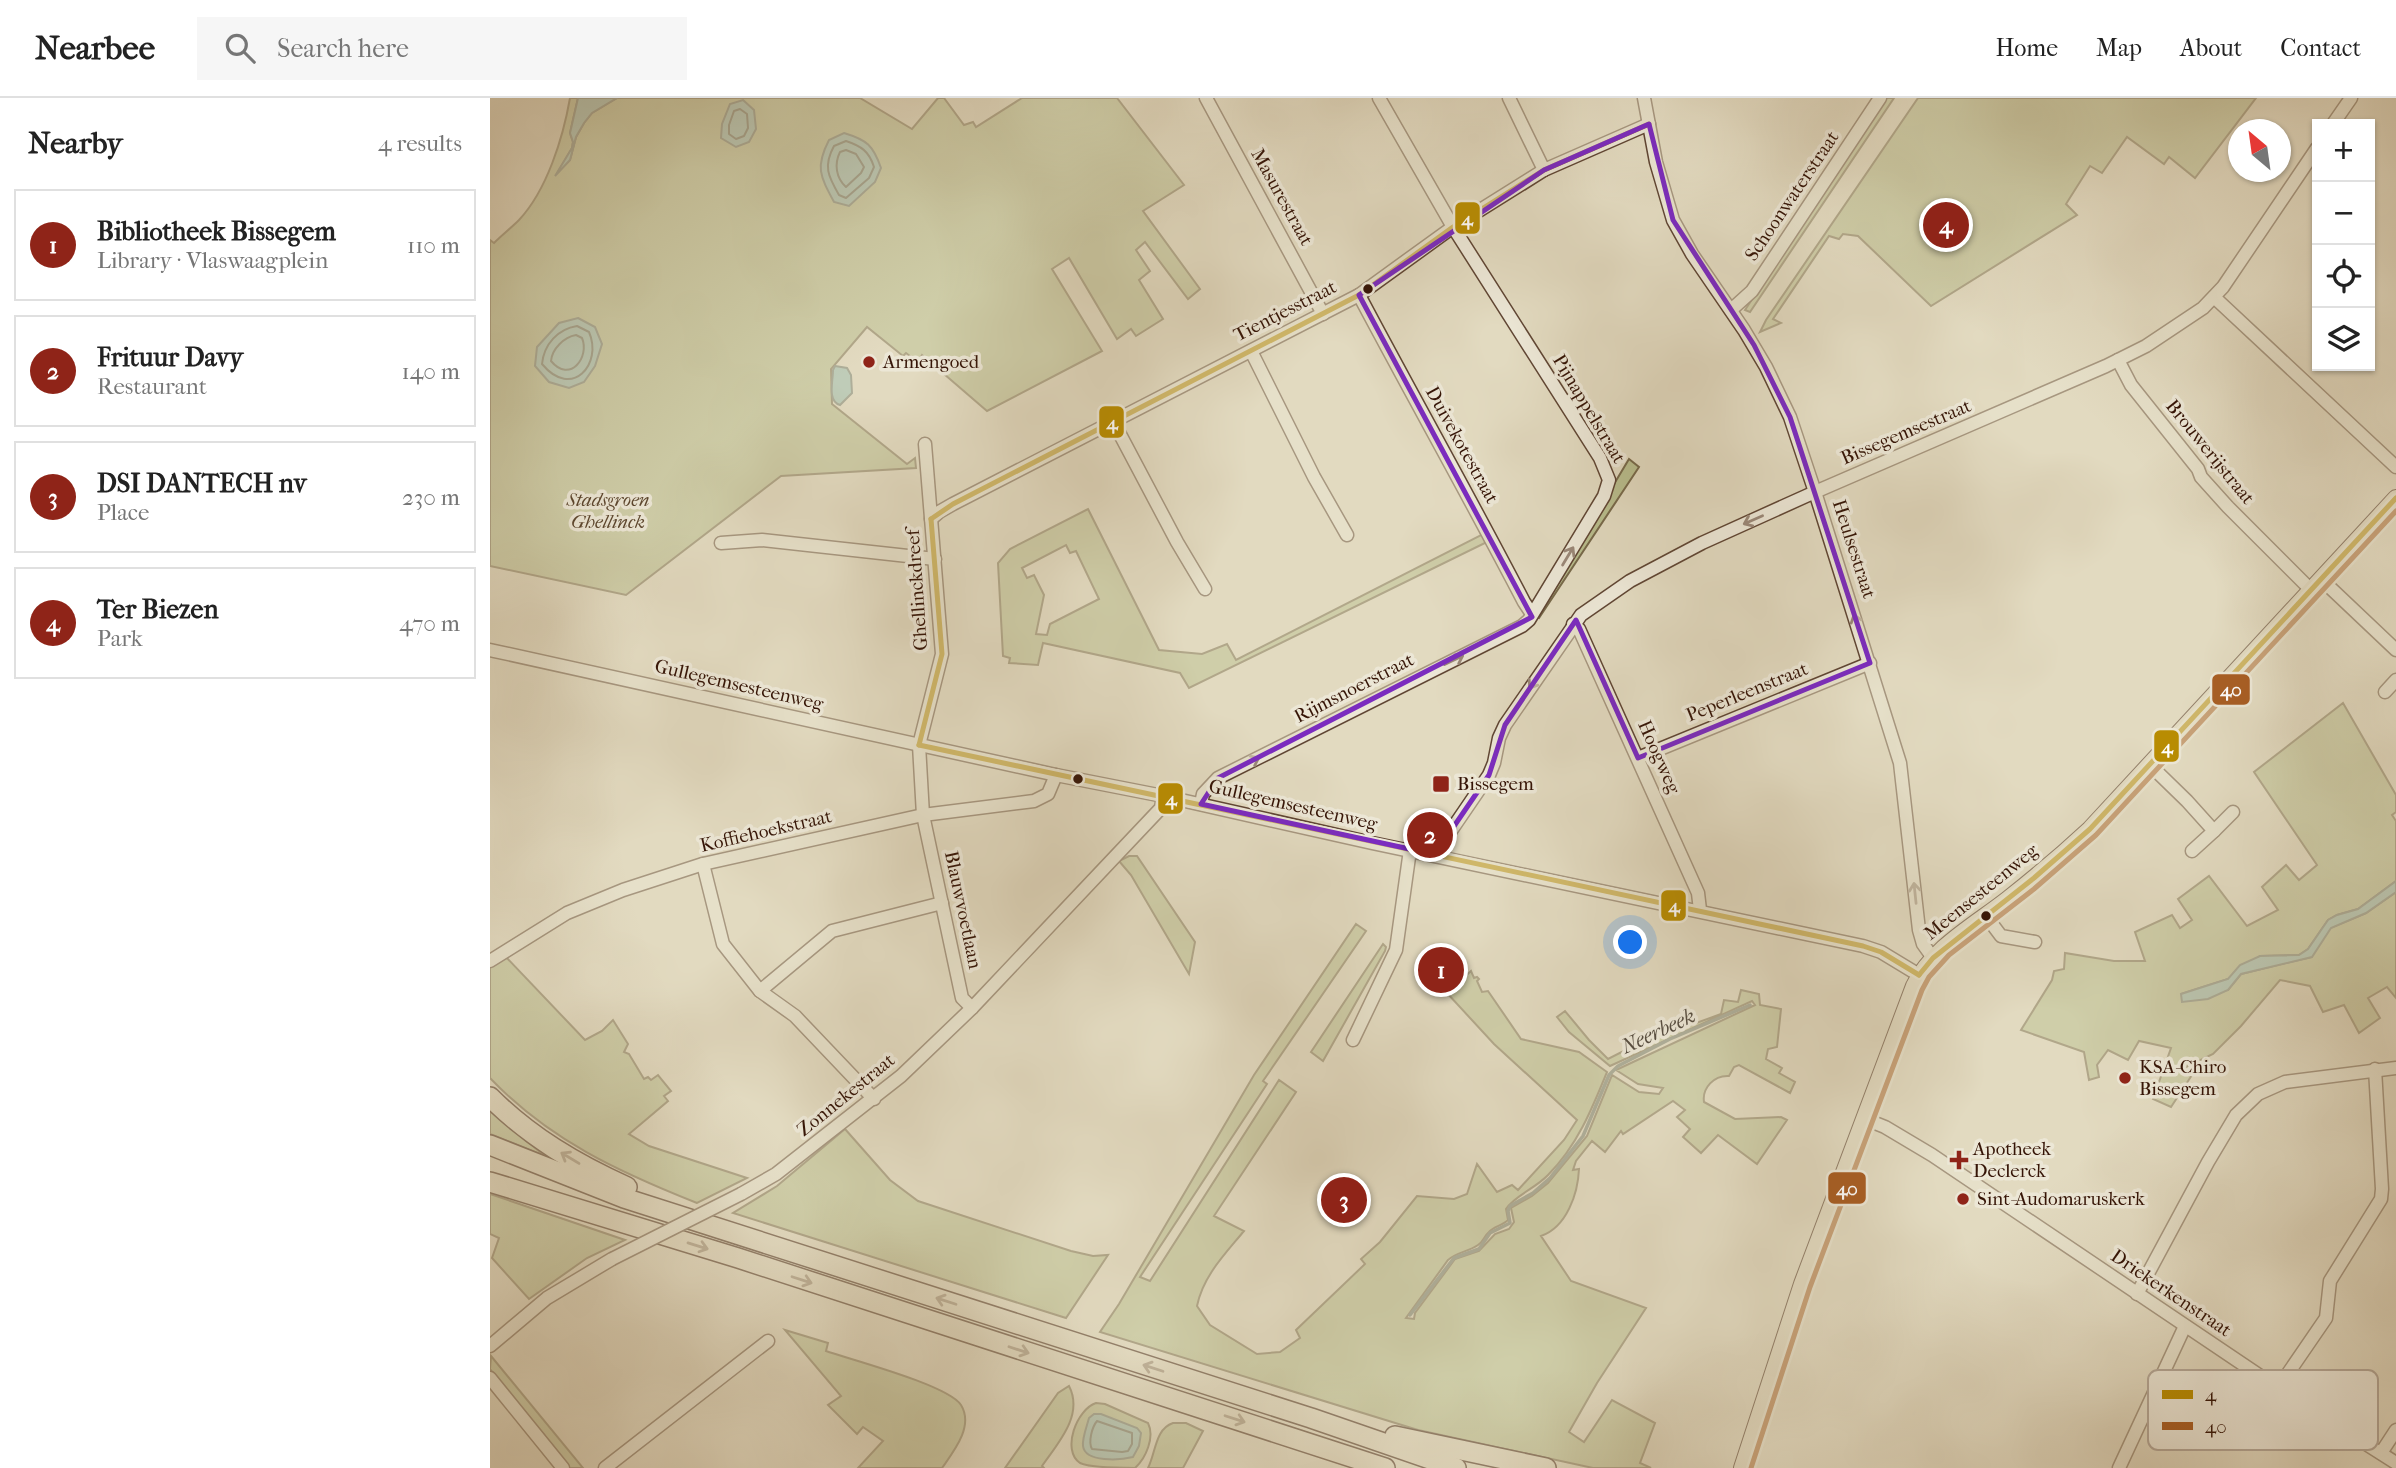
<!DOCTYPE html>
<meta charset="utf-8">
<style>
body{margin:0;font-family:"IM FELL French Canon",serif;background:#f6f6f6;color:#222}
.controls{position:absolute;right:21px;top:21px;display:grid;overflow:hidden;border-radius:0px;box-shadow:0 2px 5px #0004}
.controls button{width:63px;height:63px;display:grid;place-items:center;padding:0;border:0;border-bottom:2px solid #e0e0e0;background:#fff;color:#222;font:35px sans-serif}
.compass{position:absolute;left:1738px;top:21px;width:63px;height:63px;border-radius:50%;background:#fff;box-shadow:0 2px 5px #0004;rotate:331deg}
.you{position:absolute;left:1141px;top:845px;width:24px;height:24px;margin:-18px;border:5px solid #fff;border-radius:50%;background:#1a73e8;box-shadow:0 0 0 10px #1a73e833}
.badge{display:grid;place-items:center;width:46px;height:46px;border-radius:50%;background:#8f2418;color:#fff;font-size:23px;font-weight:700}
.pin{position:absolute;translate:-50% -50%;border:4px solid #fff;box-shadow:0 2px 7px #0006}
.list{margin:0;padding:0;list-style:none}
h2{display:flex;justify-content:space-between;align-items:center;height:91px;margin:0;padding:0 28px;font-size:30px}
h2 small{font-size:23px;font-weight:400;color:#767676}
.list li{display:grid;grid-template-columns:46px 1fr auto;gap:21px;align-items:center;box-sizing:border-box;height:112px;margin:0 14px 14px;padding:0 14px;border:2px solid #e0e0e0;border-radius:0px}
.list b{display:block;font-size:26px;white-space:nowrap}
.list p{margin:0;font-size:23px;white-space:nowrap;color:#767676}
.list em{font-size:23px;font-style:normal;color:#767676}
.icon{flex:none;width:38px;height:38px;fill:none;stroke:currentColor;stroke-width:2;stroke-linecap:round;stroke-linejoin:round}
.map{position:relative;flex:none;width:1906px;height:1370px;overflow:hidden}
header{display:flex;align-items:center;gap:42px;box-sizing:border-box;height:98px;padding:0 35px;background:#fff;border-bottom:2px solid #e0e0e0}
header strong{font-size:33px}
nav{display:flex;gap:38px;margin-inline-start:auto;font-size:24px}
.search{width:490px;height:63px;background:#f6f6f6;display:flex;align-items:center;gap:18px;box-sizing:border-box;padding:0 24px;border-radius:0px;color:#767676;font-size:26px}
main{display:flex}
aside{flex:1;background:#fff}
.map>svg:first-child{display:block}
.green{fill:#b9be8e;stroke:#77694a;stroke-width:2;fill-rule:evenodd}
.water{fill:#95bbaf;stroke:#6f786b;stroke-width:2}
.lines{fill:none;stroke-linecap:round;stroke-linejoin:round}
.shore{stroke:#65685a;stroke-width:2}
.stream{stroke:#6f786b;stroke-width:3.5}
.minor-casing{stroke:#604634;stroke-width:15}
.major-casing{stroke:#351406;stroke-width:18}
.highway-casing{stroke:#351406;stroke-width:22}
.minor{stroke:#ece7d6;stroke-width:12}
.major{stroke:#e2dac0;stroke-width:16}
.highway{stroke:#e2dac0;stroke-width:19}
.minor-bridge-casing{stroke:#604634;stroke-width:15;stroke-linecap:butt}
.minor-bridge{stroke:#ece7d6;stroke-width:12}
.bus-1-casing{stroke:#ece7d6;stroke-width:10}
.bus-2-casing{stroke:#ece7d6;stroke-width:10}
.bus-1{stroke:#b88c02;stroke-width:5}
.bus-2{stroke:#a85e24;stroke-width:5}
.oneway{stroke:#9a8878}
.oneway2{stroke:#94816c}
.marked{fill:none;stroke:#7b2cbf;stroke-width:5;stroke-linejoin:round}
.bus-dot{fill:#351406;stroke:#ece7d6;stroke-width:2.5}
.poi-dot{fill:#8f2418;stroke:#ece7d6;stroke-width:2.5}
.labels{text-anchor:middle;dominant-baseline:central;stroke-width:7;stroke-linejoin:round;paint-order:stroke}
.street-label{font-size:19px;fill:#351406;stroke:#ece7d6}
.poi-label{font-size:19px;fill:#351406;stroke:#ece7d6;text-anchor:start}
.park-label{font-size:19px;font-style:italic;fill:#5d472f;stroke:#ece7d6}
.water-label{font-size:21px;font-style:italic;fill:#574e41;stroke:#ece7d6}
.key{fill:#ece7d6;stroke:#b5a898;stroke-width:2}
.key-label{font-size:19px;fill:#351406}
.line-badge{stroke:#ece7d6;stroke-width:2.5}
.badge-label{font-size:19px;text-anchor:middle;font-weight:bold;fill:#fff}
</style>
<header>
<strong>Nearbee</strong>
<div class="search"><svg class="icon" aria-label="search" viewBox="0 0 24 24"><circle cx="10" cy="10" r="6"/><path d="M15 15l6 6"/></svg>Search here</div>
<nav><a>Home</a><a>Map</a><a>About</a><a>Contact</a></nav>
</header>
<main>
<aside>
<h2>Nearby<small>4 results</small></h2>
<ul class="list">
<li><span class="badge">1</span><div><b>Bibliotheek Bissegem</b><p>Library · Vlaswaagplein</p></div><em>110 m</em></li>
<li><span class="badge">2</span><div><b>Frituur Davy</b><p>Restaurant</p></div><em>140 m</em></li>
<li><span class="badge">3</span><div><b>DSI DANTECH nv</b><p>Place</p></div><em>230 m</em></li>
<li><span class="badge">4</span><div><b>Ter Biezen</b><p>Park</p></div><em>470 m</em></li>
</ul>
</aside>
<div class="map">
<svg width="1906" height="1370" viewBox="0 0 1906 1370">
<rect width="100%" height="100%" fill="#e2dac0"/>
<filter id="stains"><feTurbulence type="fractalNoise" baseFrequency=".00286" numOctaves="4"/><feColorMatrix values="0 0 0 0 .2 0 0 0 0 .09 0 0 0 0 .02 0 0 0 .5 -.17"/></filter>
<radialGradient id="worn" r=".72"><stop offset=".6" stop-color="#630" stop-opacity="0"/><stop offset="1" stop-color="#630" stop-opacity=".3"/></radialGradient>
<g class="green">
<path d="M80,0H88L80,35L83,44L82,50L68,74L80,62L86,39L94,25L102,15L127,0H370L422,31L448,0H454L474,27L483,24L486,29L532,0H627L694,87L653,113L710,191L698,201L655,144L646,152L660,173L649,182L673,221L646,238L641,231L627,241L579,160L562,171L612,253L497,313L432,257L428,264L416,255L413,258L377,229L341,271L342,306L417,366L425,360L426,370L291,378L136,497L0,468V142L4,145C12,137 21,130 29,122C57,92 73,40 80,0Z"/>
<polygon points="1396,0 1404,0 1260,214 1255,212"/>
<polygon points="1428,0 1766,0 1705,80 1679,59 1674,66 1637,39 1612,75 1600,68 1576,106 1587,117 1441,208 1368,138 1353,136 1349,141 1339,138 1283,221 1291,225 1270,234 1276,222"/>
<polygon points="1139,361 1149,369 1049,520 1045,518"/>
<path d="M598,411L669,552L712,556L737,546L746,562L995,435L999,443L699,590L690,575L553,545L548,567L519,565L520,560L513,558L508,465L520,451ZM576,447L580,455L586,453L609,501L560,526L557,537L546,536L554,497L544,477L537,480L532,470Z"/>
<polygon points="1853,605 1906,697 1906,714 1902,717 1906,723 1906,783 1868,811 1847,817 1838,822 1818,851 1809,857 1770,858 1738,881 1691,896 1738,892 1751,876 1821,859 1840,830 1876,815 1906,794 1906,900 1897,889 1878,900 1890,920 1869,935 1854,907 1833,914 1820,888 1790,882 1751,928 1723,956 1694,970 1702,977 1681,1009 1663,1001 1681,950 1649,943 1638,962 1618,952 1607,967 1609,979 1599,982 1594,954 1531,932 1562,882 1564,873 1574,871 1575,855 1624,863 1655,863 1645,834 1682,817 1690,830 1702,822 1688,801 1719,778 1757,828 1788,812 1772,789 1796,767 1809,782 1827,767 1764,674"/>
<polygon points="639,758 647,758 705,844 699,876 641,777 629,763"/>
<path d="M866,826L876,833L773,983L777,986L650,1179L660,1183L789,982L806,994L724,1118L754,1133C735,1156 713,1178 707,1208L720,1227L767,1256L790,1254L810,1240L806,1232L875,1166L871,1161L890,1144L927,1098L964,1101L977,1096L987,1066L1007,1094L1022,1087L1028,1092L1074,1042L1087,1022L1004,946L957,895L981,873L984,880L987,879L989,881L987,883L992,894L998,893L1031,941L1089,954L1117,974C1102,1011 1087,1048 1058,1077C1046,1090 1024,1098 1016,1111L1018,1122C1012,1128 1004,1128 999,1134C994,1138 994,1143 988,1147C978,1154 967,1154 958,1162L916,1220L924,1221L925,1215L965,1161L989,1153L1005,1136L1019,1131L1024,1124L1021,1110L1042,1098L1058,1085L1097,1038L1122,977L1149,994L1169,996L1173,990L1148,986L1126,972L1265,907L1262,903L1120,968L1079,934L1067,919L1075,913L1099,942L1118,961L1167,936H1176L1231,916L1234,902L1248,904L1251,892L1269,896L1270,907L1291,911L1287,949L1278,951L1276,961L1292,970L1289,975L1305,984L1300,995L1249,967L1244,969L1239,978C1224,977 1212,990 1214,1004L1245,1021L1291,1019L1297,1022L1267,1066L1228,1037L1211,1055L1193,1039L1200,1031L1187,1019L1195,1012L1183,1003L1133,1036L1131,1033L1115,1054L1102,1043L1086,1063L1083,1072L1089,1071C1088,1095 1077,1129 1051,1138L1081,1183L1156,1210L1107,1285L1079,1334L1094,1344L1122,1302L1165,1325L1150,1365L1161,1370H1103L928,1332L610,1234L629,1206L764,977Z"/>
<polygon points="893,846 896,849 895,853 833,963 821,954"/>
<path d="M16,859L95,942L112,933L123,922L138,946L134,954L139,956L154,981L158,979L161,982L168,977L181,993L174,998L178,1003L139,1036L159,1048L257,1080L207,1105C129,1074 59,1042 0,980V869Z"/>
<polygon points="0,1013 55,1058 0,1036"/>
<polygon points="355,1031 400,1082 428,1103 581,1153 603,1158 618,1157 576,1220 243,1115 287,1088"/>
<polygon points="0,1096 135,1142 97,1160 39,1201 2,1160 9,1140 0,1136"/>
<path d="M295,1232L338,1245L336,1253C362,1262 458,1287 471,1307C484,1328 464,1353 452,1370H368L393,1343L373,1329L367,1336L338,1307L351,1298Z"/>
<polygon points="1,1258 93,1370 79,1370 0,1271"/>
<path d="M579,1288C594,1317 568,1345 552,1368L554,1370H515L568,1295Z"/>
<path d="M606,1305L615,1306L658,1325C665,1339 656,1360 645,1370C632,1370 601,1370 590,1365C571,1352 587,1311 606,1305Z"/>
<path d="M683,1325H696L713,1333L693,1370H658C666,1354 665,1331 683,1325Z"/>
</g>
<g class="water">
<polygon points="88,0 127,0 102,15 94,25 86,39 80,62 65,78 82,50 83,44 80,35"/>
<polygon points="253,2 264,12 266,31 259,44 246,49 231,40 232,26 240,6"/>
<path d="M354,35C377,42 383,47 391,70L385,84L359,108L344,104C330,78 325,69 339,42Z"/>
<polygon points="88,220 105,229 112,246 105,268 94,284 79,290 59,284 45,268 47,249 69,225"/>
<path d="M345,268L357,270L361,277L362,295L350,307C337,303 343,284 343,272Z"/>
<polygon points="1906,783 1906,794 1876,815 1841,830 1822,859 1751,876 1738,892 1718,901 1692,904 1691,896 1738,881 1750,867 1770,858 1809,857 1818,851 1838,822 1847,817 1868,811"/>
<path d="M604,1316H611L647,1330L651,1335L649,1348L643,1359C631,1362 595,1365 593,1348C592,1340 597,1328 599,1320Z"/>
</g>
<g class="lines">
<g class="shore">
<polygon points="250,11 257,16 258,30 254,38 246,41 239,36 239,27 244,13"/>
<path d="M356,43C371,48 379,53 384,69L379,80L356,100L349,97C338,78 333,68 344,48Z"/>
<path d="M356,52L366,56L374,69L371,75L356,89C346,80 344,66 350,54Z"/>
<path d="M87,228L99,234C113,266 82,302 52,266C54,246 68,231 87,228Z"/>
<path d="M86,237L92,240C100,259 80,286 61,263C62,251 74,239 86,237Z"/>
<path d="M607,1323L642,1335V1346L638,1353L632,1354L602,1351C598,1344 602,1329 607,1323Z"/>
</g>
<polyline class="stream" points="920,1217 964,1160 989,1151 1000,1135 1020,1125 1018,1113 1020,1108 1043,1095 1060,1080 1093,1038 1119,977 1128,968 1180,941 1260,907"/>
<g class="minor-casing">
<g id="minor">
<polyline points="716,0 833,216"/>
<polyline points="1019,0 1054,72"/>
<polyline points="1154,0 1166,64 1183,122 1202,156 1254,232 1276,269 1300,319 1325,394 1410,665 1429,832 1433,846 1443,860"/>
<polyline points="1843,26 1861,0"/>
<path d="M869,197C923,299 980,400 1034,504L1042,516"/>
<polyline points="1724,199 1906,369"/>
<polyline points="1241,212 1262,193 1390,0"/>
<polyline points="761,253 824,379 857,437"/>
<polyline points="1628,262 1641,287 1708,371 1711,379 1738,409 1821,492"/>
<polyline points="624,325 687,444 715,491"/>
<polyline points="435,346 452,556 429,647 433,717 472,900 482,910"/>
<polyline points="441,421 449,414 463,406 869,197 963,129 1054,72 1159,26"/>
<polyline points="231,445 272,442 445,461"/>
<polyline points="1831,481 1906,552"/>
<polyline points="1083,526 1089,531 1208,795 1210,812"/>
<polyline points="0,552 566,677 673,698 882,745 1373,848 1391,854 1429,877"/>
<polyline points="1895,594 1906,582"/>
<polyline points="1148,660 1380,565"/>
<polyline points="1660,667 1697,703 1724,733 1702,753"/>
<polyline points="711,706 713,696 728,680 1032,528 1039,522 1114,398 1119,382 1110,360 963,129 889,0"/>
<polyline points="1724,733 1743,714"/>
<polyline points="952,758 958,737 999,677 1004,665 1009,640 1015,627 1091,517 1140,483 1212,445 1325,394 1616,268 1656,248 1713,210 1733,189 1827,50"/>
<polyline points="213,766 233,846 270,893 305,918 384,1001"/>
<polyline points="1496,818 1511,838 1545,844"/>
<polyline points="0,863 77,815 133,792 213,766 433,717 544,703 558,696 566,677"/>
<polyline points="270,893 342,833 452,805"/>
<polyline points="863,942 906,852 920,752"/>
<polyline points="1375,1021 1395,1029 1442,1057 1788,1290 1906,1365"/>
<polyline points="251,1096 286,1076 411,978 482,910 671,710 673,698"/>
<polyline points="1647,1196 1718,1064 1746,1017 1768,996 1795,984 1906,970"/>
<polyline points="0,1248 57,1200 122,1161"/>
<polyline points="0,1280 73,1370"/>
<polyline points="1788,1290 1836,1220 1840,1183 1891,1101 1892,1091 1885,971"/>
<polyline points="1891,1355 1906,1332"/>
<polyline points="115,1370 278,1243"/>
<polyline points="1629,1370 1695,1228"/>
</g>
</g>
<g class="major-casing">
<path id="major" d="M1252,1370L1312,1186L1424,888C1442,850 1485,827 1518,801C1546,779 1573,756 1600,731L1906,400"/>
</g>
<g class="highway-casing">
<g id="highway">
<path d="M0,999C40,1039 86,1066 137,1089"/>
<polyline points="0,1047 134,1100 821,1320 966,1370"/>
<polyline points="0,1084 248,1160 895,1370"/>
<polyline points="905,1338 1056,1370"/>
</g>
</g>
<use href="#minor" class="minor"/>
<use href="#major" class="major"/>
<use href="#highway" class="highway"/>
<g class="minor-bridge-casing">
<polyline id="minor-bridge" points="122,1161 251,1096"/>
</g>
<use href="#minor-bridge" class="minor-bridge"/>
<g class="bus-1-casing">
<g id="bus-1">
<polyline points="441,421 463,406 869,197 963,129 1054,72 1159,26"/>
<polyline points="429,647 1373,848 1391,854 1429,877"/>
<polyline points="429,647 452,556 441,421"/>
<polyline points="1429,877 1443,860 1544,780 1600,731 1906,400"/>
</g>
</g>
<g class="bus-2-casing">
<polyline id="bus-2" points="1261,1370 1320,1189 1432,892 1439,879 1459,857 1544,791 1606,737 1906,413"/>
</g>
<use href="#bus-1" class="bus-1"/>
<use href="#bus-2" class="bus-2"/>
</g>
<defs><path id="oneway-shaft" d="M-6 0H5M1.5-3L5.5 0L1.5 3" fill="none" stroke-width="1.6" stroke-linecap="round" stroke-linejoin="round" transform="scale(1.75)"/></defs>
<g class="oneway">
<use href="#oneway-shaft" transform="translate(1263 422) rotate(156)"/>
<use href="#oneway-shaft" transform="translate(1078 458) rotate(-59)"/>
<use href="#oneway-shaft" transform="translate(1367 526) rotate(-108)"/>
<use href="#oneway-shaft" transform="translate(964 562) rotate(-26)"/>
<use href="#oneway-shaft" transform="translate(1045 582) rotate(124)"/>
<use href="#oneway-shaft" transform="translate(760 664) rotate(-26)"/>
<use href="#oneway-shaft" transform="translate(1425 795) rotate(-96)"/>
</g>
<g class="oneway2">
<use href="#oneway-shaft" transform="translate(80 1060) rotate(-149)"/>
<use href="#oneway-shaft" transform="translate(208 1148) rotate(17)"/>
<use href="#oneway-shaft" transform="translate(312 1182) rotate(18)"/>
<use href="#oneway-shaft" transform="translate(456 1203) rotate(-162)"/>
<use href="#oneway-shaft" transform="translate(529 1252) rotate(18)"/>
<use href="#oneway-shaft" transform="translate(663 1270) rotate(-162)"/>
<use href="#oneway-shaft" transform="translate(745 1321) rotate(18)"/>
</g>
<path d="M0 0H1906V1370H0ZM1159,26L1183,122L1264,247L1300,319L1380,565L1148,660L1086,522L1015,627L999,677L958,737L952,758L711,706L728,680L1042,519L869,197L1054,72Z" fill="#e2dac0" fill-opacity=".55" fill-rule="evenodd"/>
<path class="marked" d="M1159,26L1183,122L1264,247L1300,319L1380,565L1148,660L1086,522L1015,627L999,677L958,737L952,758L711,706L728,680L1042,519L869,197L1054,72Z"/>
<g class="bus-dot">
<circle cx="878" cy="191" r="6"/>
<circle cx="588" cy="681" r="6"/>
<circle cx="1496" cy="818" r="6"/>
</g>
<g class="poi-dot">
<circle cx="379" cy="264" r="7"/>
<rect x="942" y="677" width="18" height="18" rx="3.5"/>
<circle cx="1635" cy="980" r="7"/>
<path d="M1465.5 1051.5h7v7h7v7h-7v7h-7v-7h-7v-7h7z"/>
<circle cx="1473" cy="1101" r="7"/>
</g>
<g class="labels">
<g class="street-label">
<text transform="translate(1302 98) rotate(-56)">Schoonwaterstraat</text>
<text transform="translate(792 99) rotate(61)">Masurestraat</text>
<text transform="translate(795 213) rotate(-27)">Tientjesstraat</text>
<text transform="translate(1099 311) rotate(59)">Pijnappelstraat</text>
<text transform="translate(1416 334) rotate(-23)">Bissegemsestraat</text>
<text transform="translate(972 347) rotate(61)">Duivekotestraat</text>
<text transform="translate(1720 354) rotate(51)">Brouwerijstraat</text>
<text transform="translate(1364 451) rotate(72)">Heulsestraat</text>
<text transform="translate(427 492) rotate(-94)">Ghellinckdreef</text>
<text transform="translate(249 587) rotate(13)">Gullegemsesteenweg</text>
<text transform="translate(864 590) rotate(-27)">Rijmsnoerstraat</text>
<text transform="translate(1257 594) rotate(-22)">Peperleenstraat</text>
<text transform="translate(1169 659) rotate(66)">Hoogweg</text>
<text transform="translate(803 707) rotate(13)">Gullegemsesteenweg</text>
<text transform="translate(276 733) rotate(-13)">Koffiehoekstraat</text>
<text transform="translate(1491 794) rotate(-39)">Meensesteenweg</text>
<text transform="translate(473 812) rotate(78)">Blauwvoetlaan</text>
<text transform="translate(356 997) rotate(-39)">Zonnekestraat</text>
<text transform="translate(1681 1195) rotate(34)">Driekerkenstraat</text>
</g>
<g class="poi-label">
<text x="393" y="264">Armengoed</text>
<text x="967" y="686">Bissegem</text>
<text x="1649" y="969">KSA-Chiro<tspan x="1649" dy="22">Bissegem</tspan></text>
<text x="1483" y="1051">Apotheek<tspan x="1483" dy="22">Declerck</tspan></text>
<text x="1487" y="1101">Sint-Audomaruskerk</text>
</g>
<g class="park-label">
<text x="118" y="402">Stadsgroen<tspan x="118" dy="22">Ghellinck</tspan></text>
</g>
<g class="water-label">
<text transform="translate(1168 933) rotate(-25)">Neerbeek</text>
</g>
</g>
<rect x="1658" y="1272" width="230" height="80" rx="10" class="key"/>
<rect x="1672" y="1292" width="31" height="9" fill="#b88c02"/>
<rect x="1672" y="1324" width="31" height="8" fill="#a85e24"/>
<g class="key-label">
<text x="1715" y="1303">4</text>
<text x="1715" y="1335">40</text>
</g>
<g class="line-badge">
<rect x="964" y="103" width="27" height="34" rx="7" fill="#b88c02"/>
<rect x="608" y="307" width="27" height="34" rx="7" fill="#b88c02"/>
<rect x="1721" y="575" width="40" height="33" rx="7" fill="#a85e24"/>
<rect x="1663" y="631" width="27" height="34" rx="7" fill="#b88c02"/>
<rect x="667" y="684" width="27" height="33" rx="7" fill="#b88c02"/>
<rect x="1170" y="791" width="27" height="33" rx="7" fill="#b88c02"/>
<rect x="1337" y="1073" width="40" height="34" rx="7" fill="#a85e24"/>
</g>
<g class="badge-label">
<text x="977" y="127">4</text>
<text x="622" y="331">4</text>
<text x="1741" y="598">40</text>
<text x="1677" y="655">4</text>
<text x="681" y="707">4</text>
<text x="1184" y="814">4</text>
<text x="1357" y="1097">40</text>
</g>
<rect width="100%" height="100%" filter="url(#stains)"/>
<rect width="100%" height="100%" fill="url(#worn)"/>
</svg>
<div class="controls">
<button>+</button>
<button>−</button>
<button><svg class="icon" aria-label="locate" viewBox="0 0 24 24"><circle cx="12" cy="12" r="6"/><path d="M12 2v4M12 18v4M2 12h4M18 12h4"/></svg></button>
<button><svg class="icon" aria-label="layers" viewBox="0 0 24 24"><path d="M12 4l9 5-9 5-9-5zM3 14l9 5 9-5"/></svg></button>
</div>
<svg class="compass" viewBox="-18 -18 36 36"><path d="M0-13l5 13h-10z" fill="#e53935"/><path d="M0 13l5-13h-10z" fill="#767676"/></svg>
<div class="you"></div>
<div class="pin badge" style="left:951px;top:872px">1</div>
<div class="pin badge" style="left:940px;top:737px">2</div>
<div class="pin badge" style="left:854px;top:1102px">3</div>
<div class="pin badge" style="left:1456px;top:127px">4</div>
</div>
</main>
